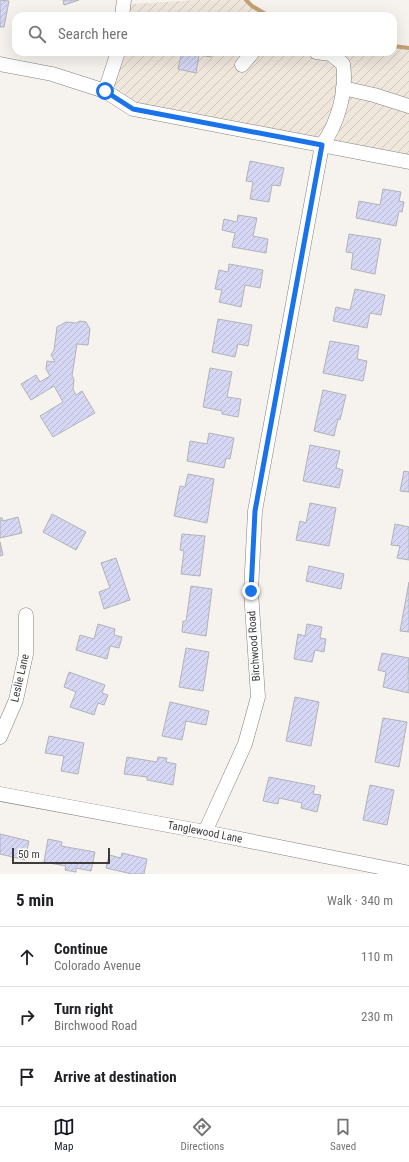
<!DOCTYPE html>
<meta charset="utf-8">
<style>
body{margin:0;font-family:"Roboto Condensed",sans-serif;background:#f6f6f6;color:#202124}
.scale{position:absolute;left:12px;bottom:10px;width:98px;box-sizing:border-box;padding-left:4px;border:2px solid #3e3c3b;border-top:0;font-size:11px;line-height:14px;white-space:nowrap;color:#3e3c3b;-webkit-text-stroke:3px #fff;paint-order:stroke}
.stop{position:absolute;width:12px;height:12px;margin:-9px;border:3px solid #1a73e8;border-radius:50%;background:#fff}
.stop.end{background:#1a73e8;border-color:#fff;box-shadow:0 1px 4px #0008}
.list{margin:0;padding:0;list-style:none}
h2{display:flex;justify-content:space-between;align-items:center;height:52px;margin:0;padding:0 16px;font-size:17px}
h2 small{font-size:13px;font-weight:400;color:#757577}
.list li{display:grid;grid-template-columns:26px 1fr auto;gap:12px;align-items:center;box-sizing:border-box;height:60px;padding:0 16px;border-top:1px solid #e0e0e0}
.list b{display:block;font-size:15px;white-space:nowrap}
.list p{margin:0;font-size:13px;white-space:nowrap;color:#757577}
.list em{font-size:13px;font-style:normal;color:#757577}
.icon{flex:none;width:22px;height:22px;fill:none;stroke:currentColor;stroke-width:2;stroke-linecap:round;stroke-linejoin:round}
.map{position:relative;flex:none;width:409px;height:874px;overflow:hidden}
.search{position:absolute;background:#fff;box-shadow:0 4px 16px #0002;left:12px;right:12px;top:12px;height:44px;display:flex;align-items:center;gap:10px;box-sizing:border-box;padding:0 14px;border-radius:12px;color:#757577;font-size:15px}
.sheet{height:232px;background:#fff}
nav{display:flex;justify-content:space-around;align-items:center;box-sizing:border-box;height:56px;border-top:1px solid #e0e0e0;background:#fff;font-size:11px;color:#757577}
nav a{display:grid;justify-items:center;gap:2px}
nav .on{color:#111827}
.map>svg:first-child{display:block}
.industrial{fill:url(#industrial-furrows)}
.lines{fill:none;stroke-linecap:round;stroke-linejoin:round}
.stream{stroke:#c4a074;stroke-width:4}
.building{fill:url(#building-hatch);stroke:#b2b2b7}
.minor-casing{stroke:#83807c;stroke-width:15}
.minor{stroke:#fff;stroke-width:14}
.route{stroke:#1a73e8;stroke-width:5}
.labels{text-anchor:middle;dominant-baseline:central;stroke-width:3;stroke-linejoin:round;paint-order:stroke}
.street-label{font-size:11px;fill:#3e3c3b;stroke:#fff}
</style>
<div class="map">
<svg width="409" height="874" viewBox="0 0 409 874">
<defs>
<pattern id="industrial-furrows" width="10" height="10" patternUnits="userSpaceOnUse"><rect width="10" height="10" fill="#efe6dc"/><path d="M-1 1l2-2M0 10L10 0M9 11l2-2" fill="none" stroke="#cec6be"/></pattern>
<pattern id="building-hatch" width="6" height="6" patternUnits="userSpaceOnUse"><rect width="6" height="6" fill="#d6d7f4"/><path d="M-1 1l2-2M0 6l6-6M5 7l2-2" fill="none" stroke="#b9b9d2"/></pattern>
</defs>
<rect width="100%" height="100%" fill="#f6f3ef"/>
<g class="industrial">
<polygon points="194,0 246,0 252,6 269,16 117,16 119,5"/>
<polygon points="393,46 409,48 409,157 134,105 102,84 109,52 393,52"/>
</g>
<g class="lines">
<g class="stream">
<polyline points="246,0 252,6 269,16"/>
<polyline points="393,46 409,48"/>
</g>
</g>
<g class="building">
<polygon points="0,0 9,1 4,27 0,27"/>
<polygon points="63,0 79,0 64,5"/>
<polygon points="182,52 212,52 211,57 199,55 196,73 178,69"/>
<polygon points="250,161 284,168 280,186 272,185 269,202 250,199 253,182 246,181"/>
<polygon points="383,189 401,192 399,201 404,202 402,212 399,211 396,226 356,218 359,201 380,205"/>
<polygon points="238,215 257,218 253,236 268,239 266,253 232,247 235,233 222,230 224,219 237,222"/>
<polygon points="349,234 381,239 375,274 351,269 353,253 346,252"/>
<polygon points="229,264 263,270 260,288 245,285 241,307 219,302 222,290 215,289 219,270 228,272"/>
<polygon points="355,289 385,295 381,315 370,313 367,328 333,321 336,307 350,310"/>
<polygon points="218,319 252,325 248,346 238,344 235,357 212,352"/>
<polygon points="80,321 86,322 90,329 88,345 77,344 72,376 74,379 73,389 76,395 82,391 95,413 53,437 40,416 63,402 54,386 31,400 21,384 36,375 40,382 50,376 46,369 47,361 55,362 51,355 54,350 57,327 66,322 76,323"/>
<polygon points="330,341 359,346 357,359 367,361 363,381 323,373"/>
<polygon points="210,368 232,372 227,397 241,399 238,417 222,414 222,411 203,407"/>
<polygon points="323,390 346,395 340,420 338,419 334,436 314,431"/>
<polygon points="209,433 234,438 230,459 226,458 224,468 187,461 190,441 207,444"/>
<polygon points="310,445 340,451 336,468 343,470 339,488 303,481"/>
<polygon points="404,471 409,472 409,492 400,491"/>
<polygon points="188,474 214,479 207,523 174,516 180,486 185,487"/>
<polygon points="310,503 336,508 329,546 296,540 300,521 306,523"/>
<polygon points="52,514 86,532 76,550 43,532"/>
<polygon points="18,517 22,533 0,538 0,518 2,518 3,521"/>
<polygon points="395,524 409,527 409,560 397,558 400,546 391,545"/>
<polygon points="182,534 205,536 200,576 181,574 184,551 180,550"/>
<polygon points="0,542 3,555 0,556"/>
<polygon points="116,558 130,600 104,609 99,592 110,588 101,563"/>
<polygon points="309,566 344,574 341,589 306,581"/>
<polygon points="409,582 409,632 400,631"/>
<polygon points="191,586 212,589 206,636 182,632 183,621 186,621"/>
<polygon points="98,624 115,629 114,635 122,637 119,648 110,646 107,659 76,650 80,635 94,639"/>
<polygon points="307,624 322,627 320,638 326,639 324,652 315,650 312,662 294,659 298,634 305,636"/>
<polygon points="186,648 209,652 203,691 179,687"/>
<polygon points="382,653 409,658 408,678 409,678 409,693 383,687 386,672 378,670"/>
<polygon points="69,672 105,685 102,693 108,695 104,705 98,703 94,715 70,707 76,692 64,687"/>
<polygon points="295,697 319,702 311,746 286,741"/>
<polygon points="170,702 209,711 206,725 186,721 182,740 162,736"/>
<polygon points="383,718 407,722 399,767 375,762"/>
<polygon points="49,736 84,743 78,774 61,771 64,756 45,753"/>
<polygon points="127,757 157,762 158,757 167,758 166,762 176,764 173,785 147,780 147,777 124,774"/>
<polygon points="269,777 315,786 313,794 321,795 317,812 301,808 302,803 279,798 278,804 263,801"/>
<polygon points="370,785 394,790 387,825 363,820"/>
<polygon points="0,834 29,841 25,860 0,854"/>
<polygon points="48,839 62,842 61,846 95,852 91,871 76,868 76,872 65,870 66,866 44,862"/>
<polygon points="122,853 147,859 144,874 132,874 106,868 109,855 121,858"/>
</g>
<g class="lines">
<g class="minor-casing">
<g id="minor">
<polyline points="122,16 124,0"/>
<polyline points="0,64 52,74 105,91 133,109 409,162"/>
<polyline points="242,65 253,52"/>
<polyline points="343,88 374,95 409,106"/>
<polyline points="105,91 118,52"/>
<polyline points="0,737 16,700 26,654 26,615"/>
<polyline points="0,794 205,832 409,873"/>
<path d="M205,832L245,744L258,697L251,591L255,511L322,145C338,124 347,90 343,64L331,54L316,52"/>
</g>
</g>
<use href="#minor" class="minor"/>
</g>
<g class="lines">
<polyline class="route" points="105,91 133,109 322,145 255,511 251,591"/>
</g>
<g class="labels">
<g class="street-label">
<text transform="translate(254 646) rotate(-94)">Birchwood Road</text>
<text transform="translate(20 678) rotate(-77)">Leslie Lane</text>
<text transform="translate(205 832) rotate(11)">Tanglewood Lane</text>
</g>
</g>
</svg>
<div class="scale">50 m</div>
<div class="stop" style="left:105px;top:91px"></div>
<div class="stop end" style="left:251px;top:591px"></div>
<div class="search"><svg class="icon" aria-label="search" viewBox="0 0 24 24"><circle cx="10" cy="10" r="6"/><path d="M15 15l6 6"/></svg>Search here</div>
</div>
<section class="sheet">
<h2>5 min<small>Walk · 340 m</small></h2>
<ul class="list">
<li><svg class="icon" aria-label="ahead" viewBox="0 0 24 24"><path d="M12 20V5M6 11l6-6 6 6"/></svg><div><b>Continue</b><p>Colorado Avenue</p></div><em>110 m</em></li>
<li><svg class="icon" aria-label="right" viewBox="0 0 24 24"><path d="M7 20v-9h11M14 6l5 5-5 5"/></svg><div><b>Turn right</b><p>Birchwood Road</p></div><em>230 m</em></li>
<li><svg class="icon" aria-label="arrive" viewBox="0 0 24 24"><path d="M6 21V4h12l-3 4 3 4H6"/></svg><div><b>Arrive at destination</b></div></li>
</ul>
</section>
<nav>
<a class="on"><svg class="icon" aria-label="map" viewBox="0 0 24 24"><path d="M3 6l6-2 6 2 6-2v14l-6 2-6-2-6 2zM9 4v14M15 6v14"/></svg>Map</a>
<a><svg class="icon" aria-label="directions" viewBox="0 0 24 24"><path d="M12 3l9 9-9 9-9-9zM9 14v-3h6M13 9l2 2-2 2"/></svg>Directions</a>
<a><svg class="icon" aria-label="saved" viewBox="0 0 24 24"><path d="M7 4h10v16l-5-4-5 4z"/></svg>Saved</a>
</nav>
